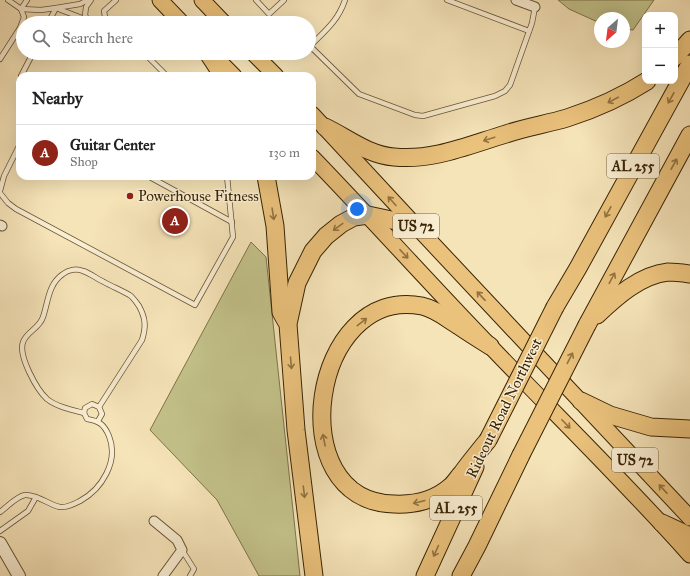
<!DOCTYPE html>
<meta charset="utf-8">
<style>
body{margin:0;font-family:"IM FELL Great Primer",serif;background:#f6f6f6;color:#222}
.controls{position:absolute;right:12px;top:12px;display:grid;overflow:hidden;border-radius:8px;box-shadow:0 4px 16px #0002}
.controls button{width:36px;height:36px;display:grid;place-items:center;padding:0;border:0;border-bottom:1px solid #e0e0e0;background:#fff;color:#222;font:20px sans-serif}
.compass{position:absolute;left:594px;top:12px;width:36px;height:36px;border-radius:50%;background:#fff;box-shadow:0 4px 16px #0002;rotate:208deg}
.you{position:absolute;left:357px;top:209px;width:14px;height:14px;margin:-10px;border:3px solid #fff;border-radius:50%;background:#1a73e8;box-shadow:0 0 0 6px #1a73e833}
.badge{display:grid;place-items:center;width:26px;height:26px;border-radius:50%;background:#8f2418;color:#fff;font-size:13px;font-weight:700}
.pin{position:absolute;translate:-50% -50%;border:2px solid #fff;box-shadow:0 1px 4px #0006}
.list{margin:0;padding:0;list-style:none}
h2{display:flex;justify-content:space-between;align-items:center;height:52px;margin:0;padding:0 16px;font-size:17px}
h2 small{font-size:13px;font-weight:400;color:#767676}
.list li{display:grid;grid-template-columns:26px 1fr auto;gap:12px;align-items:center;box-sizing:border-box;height:56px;padding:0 16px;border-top:1px solid #e0e0e0}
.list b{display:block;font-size:15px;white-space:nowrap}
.list p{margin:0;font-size:13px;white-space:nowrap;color:#767676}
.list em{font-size:13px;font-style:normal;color:#767676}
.icon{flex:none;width:22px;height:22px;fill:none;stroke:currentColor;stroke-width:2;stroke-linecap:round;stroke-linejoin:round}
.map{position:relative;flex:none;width:690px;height:576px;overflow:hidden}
.search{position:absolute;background:#fff;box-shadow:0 4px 16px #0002;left:16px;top:16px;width:300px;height:44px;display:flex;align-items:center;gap:10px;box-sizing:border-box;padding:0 14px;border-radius:22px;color:#767676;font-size:15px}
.panel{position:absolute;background:#fff;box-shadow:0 4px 16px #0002;left:16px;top:72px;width:300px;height:108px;border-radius:12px}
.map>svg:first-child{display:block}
.green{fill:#c3c28a;stroke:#7e7348}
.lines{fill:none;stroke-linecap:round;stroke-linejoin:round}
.service-casing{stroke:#685432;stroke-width:6}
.minor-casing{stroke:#685432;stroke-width:11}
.tertiary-casing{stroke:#685432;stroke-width:14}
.trunk-casing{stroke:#382405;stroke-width:17}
.motorway-casing{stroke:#382405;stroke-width:19}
.service{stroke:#f9edd2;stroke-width:4.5}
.minor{stroke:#f9edd2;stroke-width:9}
.tertiary{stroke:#f9edd2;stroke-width:12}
.trunk{stroke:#ebc27c;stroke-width:15}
.motorway{stroke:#ebc27c;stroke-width:17}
.motorway-bridge-casing{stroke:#382405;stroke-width:19;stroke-linecap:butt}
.motorway-bridge{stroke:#ebc27c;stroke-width:17}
.oneway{stroke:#927340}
.poi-dot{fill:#8f2418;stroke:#f9edd2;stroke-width:1.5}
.labels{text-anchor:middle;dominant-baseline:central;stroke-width:3;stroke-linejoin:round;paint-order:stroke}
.shield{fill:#f9edd2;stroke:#726042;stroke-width:1}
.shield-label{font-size:14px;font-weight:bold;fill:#382405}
.poi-label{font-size:15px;fill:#382405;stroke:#f9edd2;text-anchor:start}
.street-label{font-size:15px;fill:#382405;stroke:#f9edd2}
</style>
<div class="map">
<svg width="690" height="576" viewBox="0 0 690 576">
<rect width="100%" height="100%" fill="#f6e4b9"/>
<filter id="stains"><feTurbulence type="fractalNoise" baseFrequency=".005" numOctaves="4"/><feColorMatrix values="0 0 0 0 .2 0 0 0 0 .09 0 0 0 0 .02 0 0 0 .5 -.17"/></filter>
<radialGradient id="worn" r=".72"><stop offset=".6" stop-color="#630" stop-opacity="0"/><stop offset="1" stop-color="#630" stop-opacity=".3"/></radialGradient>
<g class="green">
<polygon points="558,0 654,0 633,30 624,29 624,18 600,18 600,23 569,9"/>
<polygon points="251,242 266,257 300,576 259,576 217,500 150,430"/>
</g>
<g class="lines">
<g class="service-casing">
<g id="service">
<polyline points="8,0 21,9 41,10 56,8 95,23"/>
<polyline points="256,0 269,14 284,0"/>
<path d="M345,0C338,21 325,31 310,46L359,94L415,115L423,116L495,96L505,91L510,85L532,23L535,7"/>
<polyline points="447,0 529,31"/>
<polyline points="88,21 85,15 86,7 91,0"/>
<polyline points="48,23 56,8 80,4 88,0"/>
<polyline points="106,23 104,11 116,0"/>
<polyline points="144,53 167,76"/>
<polyline points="0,59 20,28 24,17 21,9 27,0"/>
<polyline points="21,76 33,53"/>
<polyline points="148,176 232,222"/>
<polyline points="0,191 4,176 20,144"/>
<polyline points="0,193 8,203 16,209 195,305 233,237 227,176"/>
<path d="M84,413C72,410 57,407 47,399C37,390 18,356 23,342C27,331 39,329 43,317C48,303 48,284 63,274C68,270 76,268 83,271C90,273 97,279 104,282C113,287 123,291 131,296C134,299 137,303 139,306C146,319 146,327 142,340L99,407"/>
<path d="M0,512C7,507 17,496 25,495C37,494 49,505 60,507C67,508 74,504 80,501C102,489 119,461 109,436C104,424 99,421 87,419L84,413L85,408L92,404L99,407L102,414L98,421"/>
<polyline points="0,531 28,511 36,497"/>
<polyline points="182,550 194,569 190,576"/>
</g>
</g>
<g class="minor-casing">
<g id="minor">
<polyline points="516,0 535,7"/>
<polyline points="0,225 2,226"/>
<polyline points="154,521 177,540 182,550 163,576"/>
</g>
</g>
<g class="tertiary-casing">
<polyline id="tertiary" points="0,543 19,576"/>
</g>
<g class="trunk-casing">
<g id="trunk">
<polyline points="160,0 182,23"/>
<polyline points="202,0 224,23"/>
<polyline points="253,53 276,76"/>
<polyline points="216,58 234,76"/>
<polyline points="312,114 415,225 690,518"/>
<path d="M312,157C372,219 430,284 491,347C557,416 626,483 690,555"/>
</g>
</g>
<g class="motorway-casing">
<g id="motorway">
<polyline points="208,53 223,76"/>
<polyline points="675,57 690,40"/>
<path d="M325,127C348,138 368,155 394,157C433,161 469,145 506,134C526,127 547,124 567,118C595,109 622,97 647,81"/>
<polyline points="266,176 275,226 281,312 286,321"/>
<polyline points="555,307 578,268 690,64"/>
<path d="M597,315C616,297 640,275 668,272C675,272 683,273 690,274"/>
<polyline points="587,325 690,135"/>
<polyline points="581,401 610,415 651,427 690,429"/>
<path d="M488,440C479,451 470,462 462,473C458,477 455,483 450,487C435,500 414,505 394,504C279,502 311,284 422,306C436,309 447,319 459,326C469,333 479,339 490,346"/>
<polyline points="662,523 690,536"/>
<polyline points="314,576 296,430 288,324 297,283 313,251 326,236 341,224 354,217 368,215 415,225"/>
<polyline points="425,576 475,467"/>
<polyline points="461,576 477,546 521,455"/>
</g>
</g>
<use href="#service" class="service"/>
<use href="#minor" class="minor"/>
<use href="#tertiary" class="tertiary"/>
<use href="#trunk" class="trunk"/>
<use href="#motorway" class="motorway"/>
<g class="motorway-bridge-casing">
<g id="motorway-bridge">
<polyline points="488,440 555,307"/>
<polyline points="521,455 587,325"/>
</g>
</g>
<use href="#motorway-bridge" class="motorway-bridge"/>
</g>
<defs><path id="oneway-shaft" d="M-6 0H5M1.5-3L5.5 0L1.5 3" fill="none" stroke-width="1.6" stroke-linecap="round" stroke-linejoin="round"/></defs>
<g class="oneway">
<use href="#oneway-shaft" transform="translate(671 98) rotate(119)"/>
<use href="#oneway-shaft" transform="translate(613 100) rotate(152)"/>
<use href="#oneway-shaft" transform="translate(489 139) rotate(162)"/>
<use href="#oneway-shaft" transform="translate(674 164) rotate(-61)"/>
<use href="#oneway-shaft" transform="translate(392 201) rotate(-132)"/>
<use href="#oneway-shaft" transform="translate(608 212) rotate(119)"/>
<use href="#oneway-shaft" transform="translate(273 214) rotate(81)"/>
<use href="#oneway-shaft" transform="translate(338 227) rotate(144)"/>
<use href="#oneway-shaft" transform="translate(404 254) rotate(47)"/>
<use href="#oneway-shaft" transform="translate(612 278) rotate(-62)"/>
<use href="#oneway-shaft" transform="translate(481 296) rotate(-133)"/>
<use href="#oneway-shaft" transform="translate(362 322) rotate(-38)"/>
<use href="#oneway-shaft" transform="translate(570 358) rotate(-63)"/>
<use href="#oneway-shaft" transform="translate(291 363) rotate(85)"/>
<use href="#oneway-shaft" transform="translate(566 424) rotate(46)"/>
<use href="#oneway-shaft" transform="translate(324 440) rotate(-101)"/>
<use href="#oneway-shaft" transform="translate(663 489) rotate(-133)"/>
<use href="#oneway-shaft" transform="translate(304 492) rotate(83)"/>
<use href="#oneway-shaft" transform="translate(419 502) rotate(166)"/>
<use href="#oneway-shaft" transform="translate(436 551) rotate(114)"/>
</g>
<circle class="poi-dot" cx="130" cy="196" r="4"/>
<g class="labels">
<g class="shield">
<rect x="607" y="154" width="52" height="24" rx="3"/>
<rect x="393" y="214" width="46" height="24" rx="3"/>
<rect x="612" y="448" width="46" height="24" rx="3"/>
<rect x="430" y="496" width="52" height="24" rx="3"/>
</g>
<g class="shield-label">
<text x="633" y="166">AL 255</text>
<text x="416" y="226">US 72</text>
<text x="635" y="460">US 72</text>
<text x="456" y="508">AL 255</text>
</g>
<g class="poi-label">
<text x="138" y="196">Powerhouse Fitness</text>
</g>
<g class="street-label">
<text transform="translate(504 408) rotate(-64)">Rideout Road Northwest</text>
</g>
</g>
<rect width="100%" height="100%" filter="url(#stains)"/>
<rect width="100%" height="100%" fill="url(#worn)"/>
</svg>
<div class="controls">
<button>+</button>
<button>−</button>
</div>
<svg class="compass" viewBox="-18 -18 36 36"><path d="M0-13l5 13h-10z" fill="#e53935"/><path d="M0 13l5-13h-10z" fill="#767676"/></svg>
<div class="you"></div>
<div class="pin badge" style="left:175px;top:221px">A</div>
<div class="search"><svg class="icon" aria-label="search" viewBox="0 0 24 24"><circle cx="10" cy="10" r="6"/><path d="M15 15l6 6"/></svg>Search here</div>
<section class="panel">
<h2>Nearby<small></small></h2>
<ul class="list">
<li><span class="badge">A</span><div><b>Guitar Center</b><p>Shop</p></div><em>130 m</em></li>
</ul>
</section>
</div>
